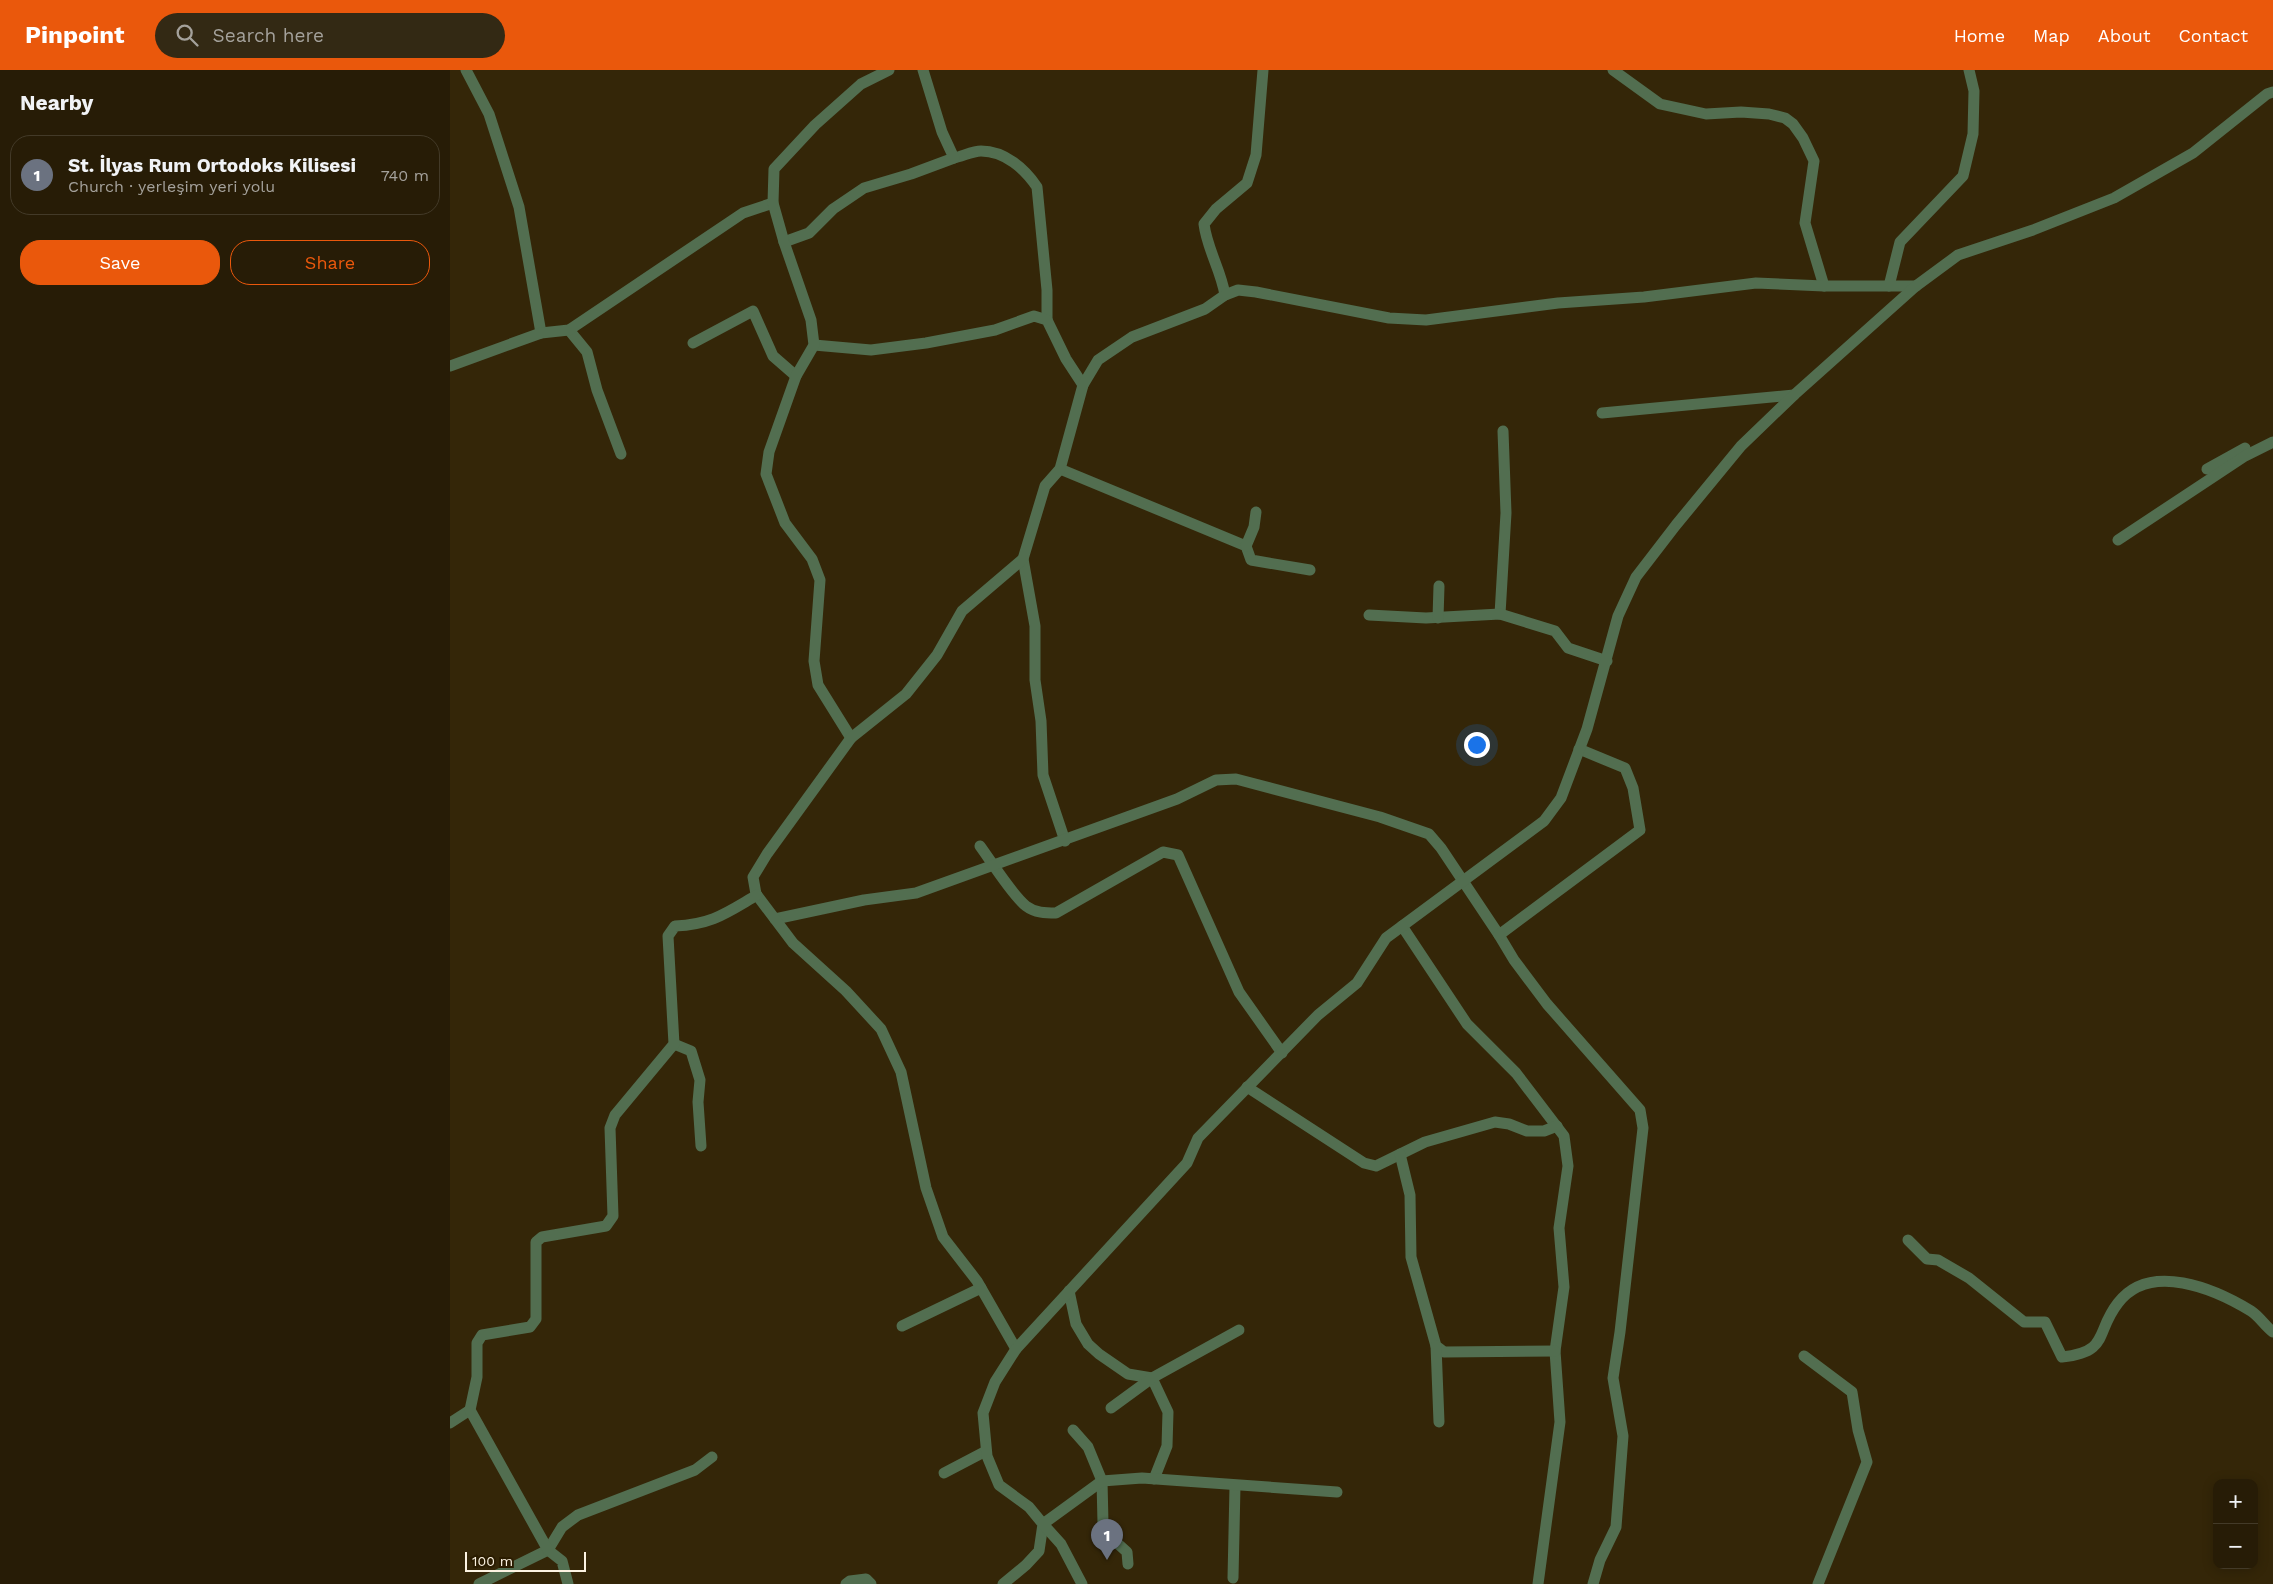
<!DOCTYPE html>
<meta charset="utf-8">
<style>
body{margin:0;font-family:"Work Sans",sans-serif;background:#332914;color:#f1f3f6}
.controls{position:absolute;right:15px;bottom:15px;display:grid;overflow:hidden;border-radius:10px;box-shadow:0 2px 12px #0003}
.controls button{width:45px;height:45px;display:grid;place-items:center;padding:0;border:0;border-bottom:1px solid #433a28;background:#271c06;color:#f1f3f6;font:25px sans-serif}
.scale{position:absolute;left:15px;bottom:12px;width:121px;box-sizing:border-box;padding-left:5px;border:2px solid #fcf3e2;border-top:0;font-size:14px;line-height:18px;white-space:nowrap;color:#fcf3e2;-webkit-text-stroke:4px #2a1c00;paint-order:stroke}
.you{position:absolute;left:1026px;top:674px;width:18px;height:18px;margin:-12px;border:4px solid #fff;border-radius:50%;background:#1a73e8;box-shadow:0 0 0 8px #1a73e833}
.badge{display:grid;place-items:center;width:32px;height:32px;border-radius:50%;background:#ea580c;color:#fff;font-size:16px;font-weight:700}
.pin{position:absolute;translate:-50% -41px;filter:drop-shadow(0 1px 2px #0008)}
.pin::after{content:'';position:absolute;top:26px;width:18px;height:15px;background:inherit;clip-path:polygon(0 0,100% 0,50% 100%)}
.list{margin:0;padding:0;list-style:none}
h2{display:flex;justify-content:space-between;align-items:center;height:65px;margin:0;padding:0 20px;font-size:21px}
h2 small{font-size:16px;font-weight:400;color:#a4a19b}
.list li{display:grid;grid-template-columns:32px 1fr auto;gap:15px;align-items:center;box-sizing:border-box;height:80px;margin:0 10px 10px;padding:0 10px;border:1px solid #433a28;border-radius:20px}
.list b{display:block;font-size:19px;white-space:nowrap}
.list p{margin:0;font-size:16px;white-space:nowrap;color:#a4a19b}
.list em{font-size:16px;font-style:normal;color:#a4a19b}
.actions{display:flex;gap:10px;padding:15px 20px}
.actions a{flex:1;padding:11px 0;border:1px solid #ea580c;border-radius:20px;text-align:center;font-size:18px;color:#ea580c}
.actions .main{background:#ea580c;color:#fff}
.icon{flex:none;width:28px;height:28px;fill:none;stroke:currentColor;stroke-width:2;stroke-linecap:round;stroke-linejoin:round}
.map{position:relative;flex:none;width:1823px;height:1514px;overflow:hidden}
header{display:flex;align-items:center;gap:30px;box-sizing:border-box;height:70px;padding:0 25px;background:#ea580c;color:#fff}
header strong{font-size:24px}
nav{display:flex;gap:28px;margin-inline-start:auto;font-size:18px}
.search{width:350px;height:45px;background:#332914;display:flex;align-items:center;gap:12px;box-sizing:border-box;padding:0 18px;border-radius:28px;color:#a4a19b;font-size:19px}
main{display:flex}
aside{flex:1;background:#271c06}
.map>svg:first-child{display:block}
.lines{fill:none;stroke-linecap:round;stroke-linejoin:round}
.minor{stroke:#526e50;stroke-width:11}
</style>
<header>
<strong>Pinpoint</strong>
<div class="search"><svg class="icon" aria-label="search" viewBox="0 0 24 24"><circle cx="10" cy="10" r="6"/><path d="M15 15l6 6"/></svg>Search here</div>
<nav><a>Home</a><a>Map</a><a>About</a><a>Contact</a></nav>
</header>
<main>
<aside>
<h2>Nearby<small></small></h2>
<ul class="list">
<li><span class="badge" style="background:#6b7280">1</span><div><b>St. İlyas Rum Ortodoks Kilisesi</b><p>Church · yerleşim yeri yolu</p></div><em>740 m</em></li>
</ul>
<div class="actions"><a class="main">Save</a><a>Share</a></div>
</aside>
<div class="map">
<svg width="1823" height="1514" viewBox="0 0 1823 1514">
<rect width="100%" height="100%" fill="#342608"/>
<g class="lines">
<g class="minor">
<polyline points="16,0 39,44 69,137 91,263"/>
<polyline points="1163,0 1210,34 1256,44 1291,42 1319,44 1335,48 1343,54 1353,68 1364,91 1355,153 1374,216"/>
<path d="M504,88C513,86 523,81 531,81C555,81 575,99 587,117L597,220V250"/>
<polyline points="334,172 359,163 383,139 414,118 461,104 504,88 492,62 473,0"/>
<polyline points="1439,216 1450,172 1513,106 1523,64 1524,21 1519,0"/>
<path d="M775,225C771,200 757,179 754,154L766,139L797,113L806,85L813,0"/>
<polyline points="119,260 137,282 147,320 171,384"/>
<polyline points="243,273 303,241 323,286 346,306"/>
<polyline points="364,275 421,280 476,273 545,260 584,246 597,250 616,289 633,315"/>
<polyline points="0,296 91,263 119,260 293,143 323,133"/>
<polyline points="1152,343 1344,325"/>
<polyline points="610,399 796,476 801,490 860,500"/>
<polyline points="1757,399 1795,378"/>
<polyline points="1668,470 1795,386 1823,372"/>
<polyline points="796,476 804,457 806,442"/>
<polyline points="573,489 585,556 585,610 591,651 593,705 615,771"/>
<polyline points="1050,544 1056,443 1053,361"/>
<polyline points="919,545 976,548 1050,544 1105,561 1118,578 1157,591"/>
<polyline points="988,548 989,516"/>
<polyline points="401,668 368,615 364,591 370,510 362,489 335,453 316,404 319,382 346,306 364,275 361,250 334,172 323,133 324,99 365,55 411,14 439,0"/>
<path d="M530,776C541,791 562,825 576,836C585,843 596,843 606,843L713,782L728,785L789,922L832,983"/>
<polyline points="325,849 414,830 466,823 727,729 766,710 786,709 930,747 979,764 991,778 1049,865 1064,890 1097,934 1190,1040 1193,1058 1170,1262 1163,1308 1173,1366 1166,1457 1150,1490 1143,1514"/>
<polyline points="952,856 1017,954 1066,1003 1114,1066 1118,1096 1109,1158 1114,1217 1105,1281 1110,1352 1088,1514"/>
<polyline points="1049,865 1190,760 1183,718 1175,698 1129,679"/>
<polyline points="224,974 241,981 250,1010 248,1032 251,1076"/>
<polyline points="797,1017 914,1093 926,1096 975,1072 1045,1052 1059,1054 1077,1061 1094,1061 1107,1056"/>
<polyline points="950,1084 960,1125 961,1187 986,1276 994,1282 1105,1281"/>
<path d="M1458,1170L1477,1189L1488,1190L1519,1208L1574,1252H1595L1612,1287C1660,1282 1645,1262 1668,1233C1700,1191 1765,1219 1801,1241C1809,1246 1815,1256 1823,1262"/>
<polyline points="619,1221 626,1254 638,1274 649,1284 678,1304 702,1308 718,1342 717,1376 704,1409"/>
<polyline points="452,1256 531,1218"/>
<polyline points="986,1276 989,1352"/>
<polyline points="566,1279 527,1211 493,1167 476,1118 451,1002 431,959 396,921 343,873 306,824 303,807 317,784 401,668 456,624 487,585 512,541 573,489 595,416 610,399 633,315 648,290 682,267 755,239 775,225 788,220 806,222 939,248 976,250 1108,233 1194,227 1306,213 1374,216 1466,216"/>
<polyline points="1354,1286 1402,1322 1408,1360 1417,1392 1368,1514"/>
<polyline points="661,1338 702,1308 789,1260"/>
<polyline points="0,1353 20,1340"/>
<polyline points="623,1360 638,1377 652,1411 653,1453 657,1464 677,1482 678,1494"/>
<polyline points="494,1403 536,1381"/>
<polyline points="783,1508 785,1416"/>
<polyline points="29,1514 98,1480 112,1457 128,1445 245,1400 262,1387"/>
<path d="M118,1514L112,1491L98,1480L20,1340L27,1307V1273L32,1265L80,1257L86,1249V1172L92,1167L156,1156L163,1146L160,1058L165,1045L224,974L218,866L225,856C263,854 276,843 307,825"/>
<polyline points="396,1514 400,1511 416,1509 421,1514"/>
<polyline points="553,1514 576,1495 589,1481 593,1454 579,1437 549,1415 537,1386 533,1343 545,1312 566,1279 737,1093 748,1068 868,945 907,913 936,868 1094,751 1111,728 1137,659 1168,546 1186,507 1226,455 1291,376 1344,325 1466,216 1508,185 1583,160 1664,128 1743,83 1817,24 1823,22"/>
<polyline points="632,1514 611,1474 593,1454 652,1411 692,1408 887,1422"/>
</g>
</g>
</svg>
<div class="controls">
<button>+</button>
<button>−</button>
</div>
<div class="scale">100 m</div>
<div class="you"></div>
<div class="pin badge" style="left:657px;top:1490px;background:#6b7280">1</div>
</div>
</main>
